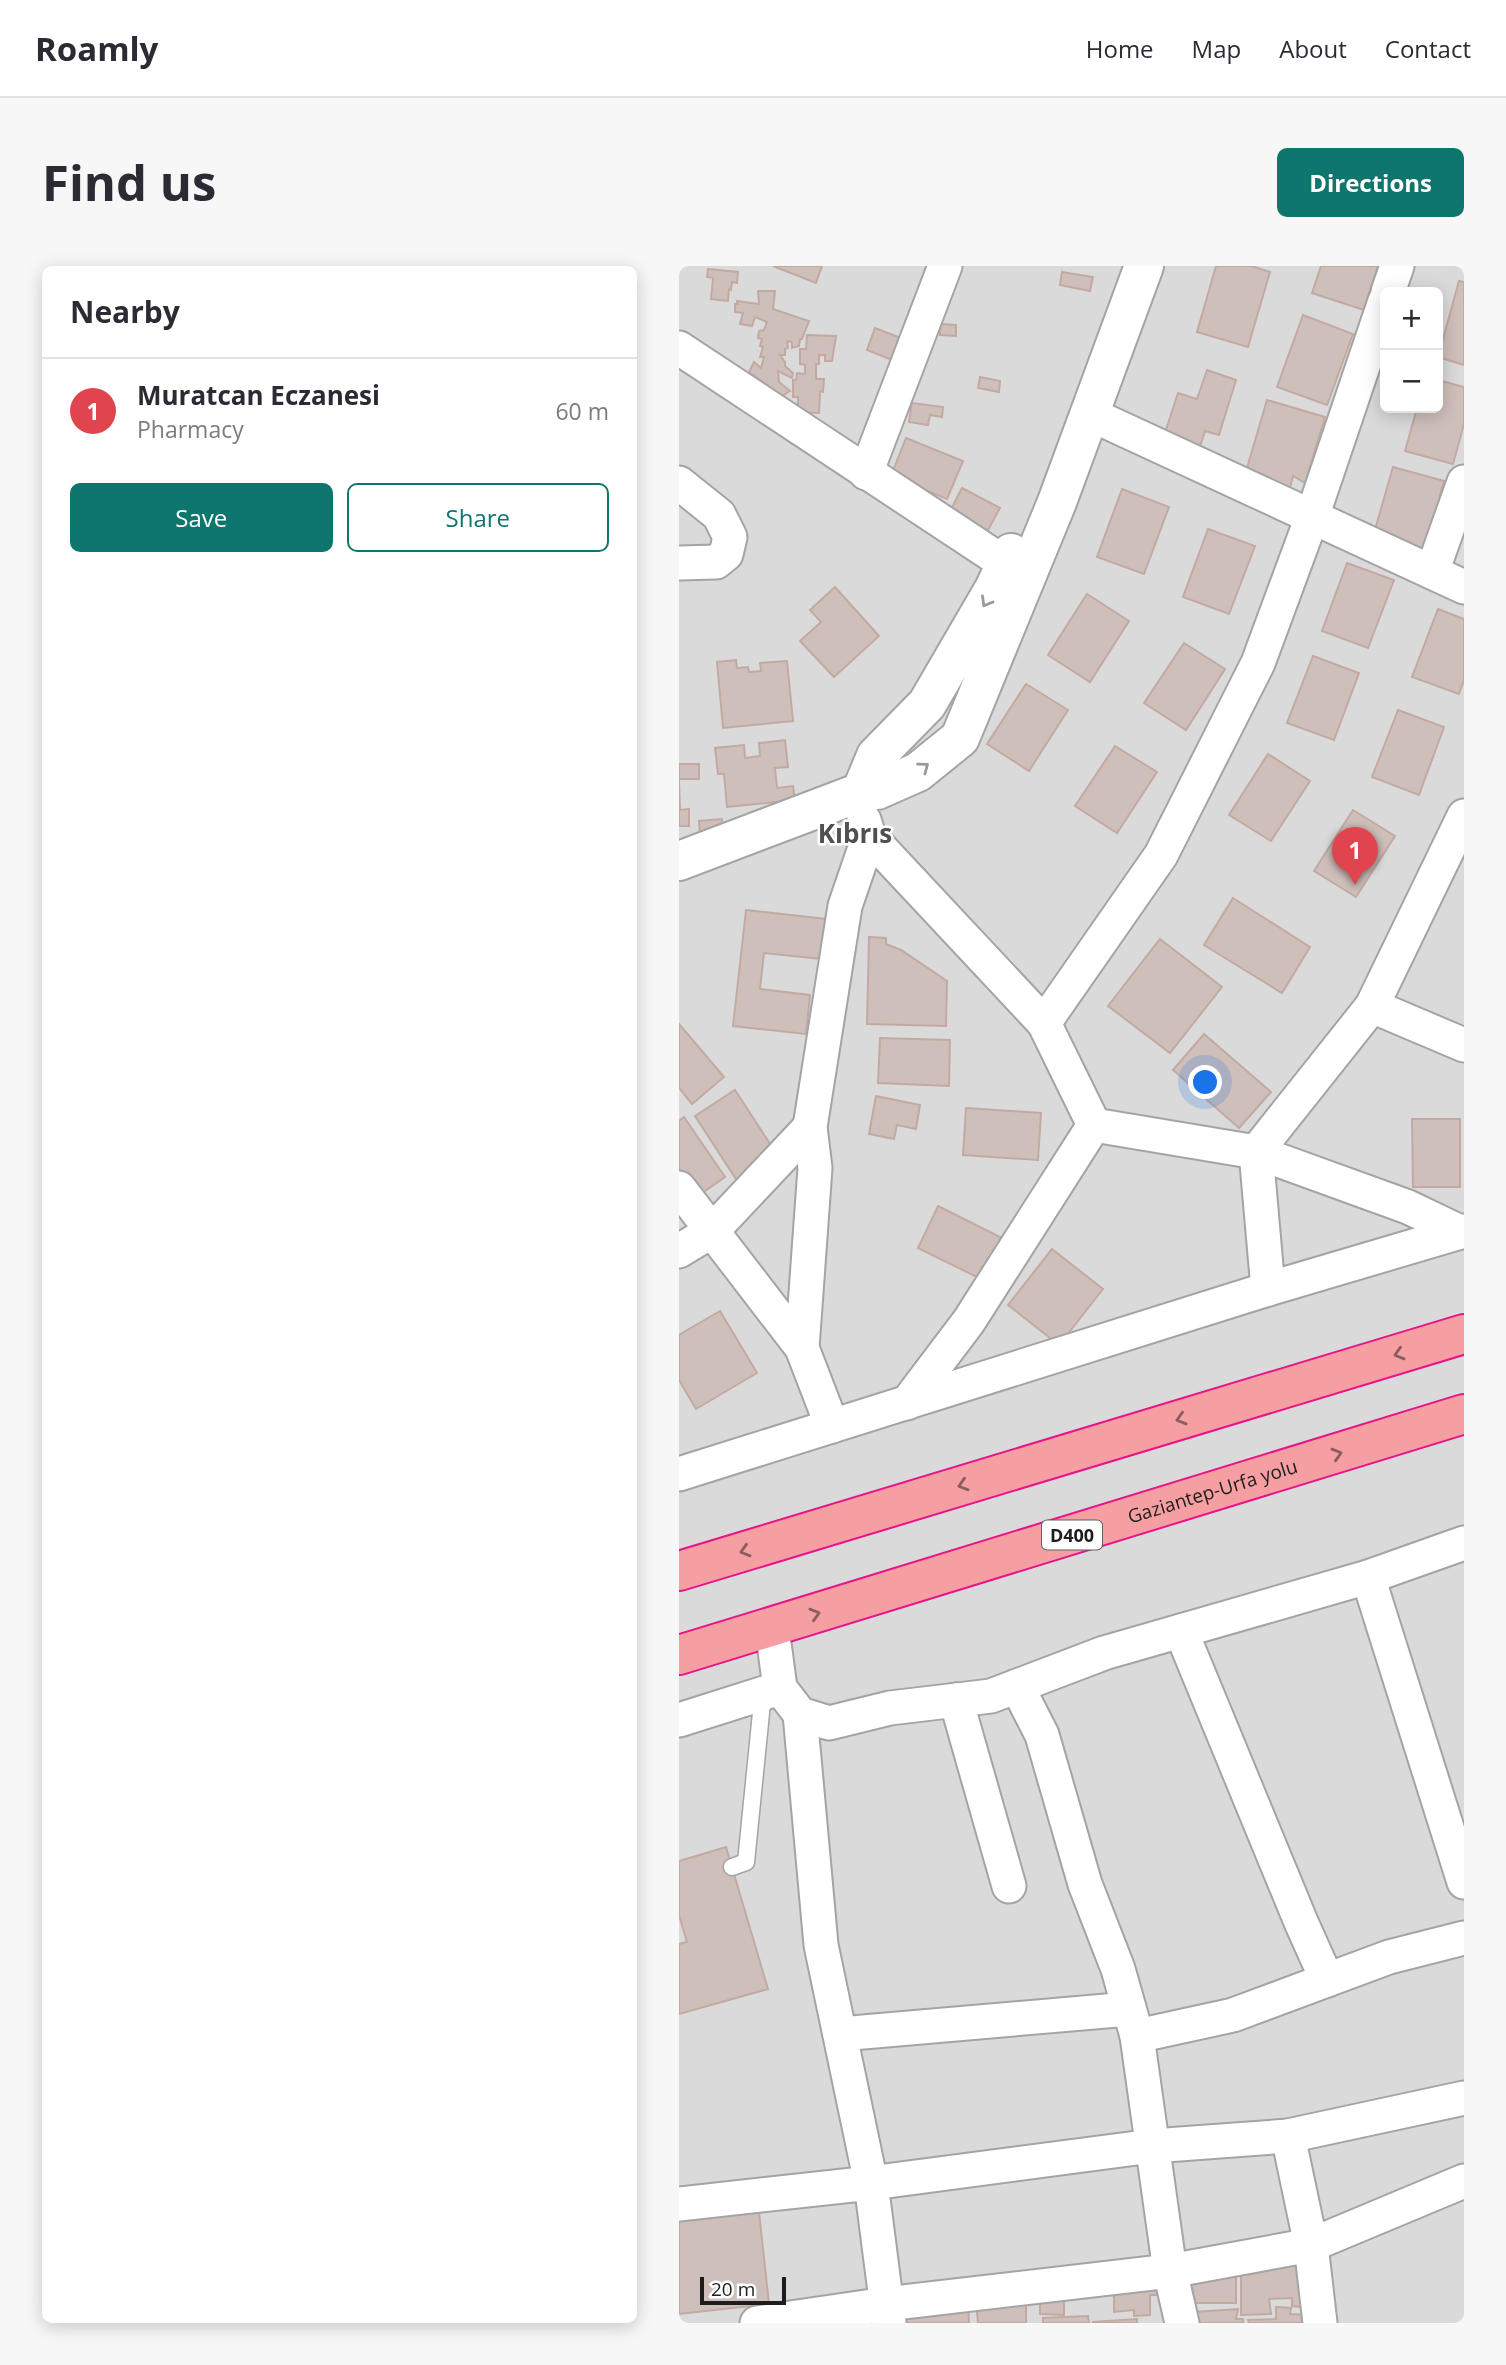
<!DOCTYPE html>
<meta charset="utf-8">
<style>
body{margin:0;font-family:"Open Sans",sans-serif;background:#f7f7f7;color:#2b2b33}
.controls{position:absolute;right:21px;top:21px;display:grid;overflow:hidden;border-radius:10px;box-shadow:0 4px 18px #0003}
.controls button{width:63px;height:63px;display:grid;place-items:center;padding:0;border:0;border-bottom:2px solid #e1e1e2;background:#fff;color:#2b2b33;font:35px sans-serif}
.scale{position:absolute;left:21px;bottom:18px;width:86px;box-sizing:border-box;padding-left:7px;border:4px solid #1d1d1d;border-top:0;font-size:19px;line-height:24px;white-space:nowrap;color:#1d1d1d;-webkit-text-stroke:5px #fff;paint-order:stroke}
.you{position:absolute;left:527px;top:817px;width:24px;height:24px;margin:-18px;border:5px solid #fff;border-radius:50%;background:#1a73e8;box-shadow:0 0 0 10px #1a73e833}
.badge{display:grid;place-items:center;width:46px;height:46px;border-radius:50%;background:#0f766e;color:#fff;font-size:23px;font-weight:700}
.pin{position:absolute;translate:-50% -58px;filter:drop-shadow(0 2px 4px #0008)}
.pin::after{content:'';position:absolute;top:37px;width:24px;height:21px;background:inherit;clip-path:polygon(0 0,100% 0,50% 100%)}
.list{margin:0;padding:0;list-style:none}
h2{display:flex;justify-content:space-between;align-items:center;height:91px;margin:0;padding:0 28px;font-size:30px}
h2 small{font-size:23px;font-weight:400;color:#7c7c81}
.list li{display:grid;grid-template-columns:46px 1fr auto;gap:21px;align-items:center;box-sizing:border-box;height:105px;padding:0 28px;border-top:2px solid #e1e1e2}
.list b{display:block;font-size:26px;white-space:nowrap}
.list p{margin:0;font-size:23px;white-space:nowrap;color:#7c7c81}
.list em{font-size:23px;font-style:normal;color:#7c7c81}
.actions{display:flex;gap:14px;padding:21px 28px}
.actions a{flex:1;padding:16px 0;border:2px solid #0f766e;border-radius:10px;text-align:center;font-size:24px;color:#0f766e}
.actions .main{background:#0f766e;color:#fff}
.map{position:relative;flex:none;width:785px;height:2057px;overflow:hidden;border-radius:10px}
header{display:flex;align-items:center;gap:42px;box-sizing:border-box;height:98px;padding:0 35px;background:#fff;border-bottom:2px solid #e1e1e2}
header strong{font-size:33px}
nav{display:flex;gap:38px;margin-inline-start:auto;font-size:24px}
.intro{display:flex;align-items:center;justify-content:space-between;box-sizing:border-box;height:168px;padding:0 42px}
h1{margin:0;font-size:49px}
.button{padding:18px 32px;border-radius:10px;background:#0f766e;color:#fff;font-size:24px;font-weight:700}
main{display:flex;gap:42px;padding:0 42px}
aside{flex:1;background:#fff;border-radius:10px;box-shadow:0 4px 18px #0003}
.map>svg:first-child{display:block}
.residential{fill:#dbdada;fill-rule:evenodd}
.building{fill:#cfbfba;stroke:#c2aaa3;stroke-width:2}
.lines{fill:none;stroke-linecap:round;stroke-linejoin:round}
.service-casing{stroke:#a4a4a4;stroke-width:19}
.minor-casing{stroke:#a4a4a4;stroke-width:37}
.tertiary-casing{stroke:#a4a4a4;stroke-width:42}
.trunk-casing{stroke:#e71589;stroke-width:42}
.service{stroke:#fff;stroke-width:16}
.minor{stroke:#fff;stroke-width:33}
.tertiary{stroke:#fff;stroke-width:38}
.trunk{stroke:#f69fa2;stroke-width:38}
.oneway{stroke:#999}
.oneway2{stroke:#8a5e60}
.labels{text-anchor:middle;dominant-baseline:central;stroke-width:5;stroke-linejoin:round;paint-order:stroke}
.shield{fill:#fff;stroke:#616161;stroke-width:2}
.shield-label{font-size:18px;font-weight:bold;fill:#1d1d1d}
.street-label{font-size:19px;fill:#1d1d1d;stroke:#fff}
.district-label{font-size:26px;font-weight:bold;fill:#505050;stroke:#fff}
</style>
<header>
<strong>Roamly</strong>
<nav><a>Home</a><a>Map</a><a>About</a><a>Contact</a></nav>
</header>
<div class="intro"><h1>Find us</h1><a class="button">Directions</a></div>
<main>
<aside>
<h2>Nearby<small></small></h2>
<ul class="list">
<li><span class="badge" style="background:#e0444e">1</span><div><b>Muratcan Eczanesi</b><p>Pharmacy</p></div><em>60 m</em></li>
</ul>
<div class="actions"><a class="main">Save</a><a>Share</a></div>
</aside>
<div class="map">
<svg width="785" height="2057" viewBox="0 0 785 2057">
<rect width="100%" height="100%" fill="#efe8e2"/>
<path class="residential" d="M0,0H785V2057H0ZM706,26H759V142H706Z"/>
<g class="building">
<polygon points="94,0 143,0 137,17"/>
<polygon points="537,0 572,0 591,6 569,81 518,66"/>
<polygon points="642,0 699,0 685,44 633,27"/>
<polygon points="29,3 59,6 58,17 53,16 52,24 50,23 49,35 32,33 34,12 28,11"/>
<polygon points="383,6 414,11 411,25 381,19"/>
<polygon points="780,15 785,16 785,99 759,91"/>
<polygon points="79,25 96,25 94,43 130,55 123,73 121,73 120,80 113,82 113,76 108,75 109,82 106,83 106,89 101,89 106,96 106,100 114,107 113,112 99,105 100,116 111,125 103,130 70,106 75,96 82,102 85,91 81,91 84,81 81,80 83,73 79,72 80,65 85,64 88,56 76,51 73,60 61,58 64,47 56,46 56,38 59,38 58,35 80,38"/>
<polygon points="624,49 674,68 648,139 598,121"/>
<polygon points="261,58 277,59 277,70 261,69"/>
<polygon points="196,62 227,74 218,96 188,84"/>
<polygon points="128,69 157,70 153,95 146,95 146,89 140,89 140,98 137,98 137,113 145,113 144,126 141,125 140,147 119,146 119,131 114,131 114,114 117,114 118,107 126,108 126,99 121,98 121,83 127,83"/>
<polygon points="528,104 557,114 540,169 526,165 519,187 483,176 499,127 518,133"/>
<polygon points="301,111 321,115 320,126 299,122"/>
<polygon points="759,114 785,121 785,158 774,198 726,185 738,142 759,142"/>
<polygon points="588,134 646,151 626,217 614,210 610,225 565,212"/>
<polygon points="233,137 264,141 263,151 251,149 249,159 230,156"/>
<polygon points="227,172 284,195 268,233 212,210"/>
<polygon points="714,201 765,215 745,288 693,274"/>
<polygon points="283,222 321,242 308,266 270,247"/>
<polygon points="443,223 490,241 465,308 418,291"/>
<polygon points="529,263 576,280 550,348 504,331"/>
<polygon points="668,297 715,314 689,382 643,365"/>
<polygon points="156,321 200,370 155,411 121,375 142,356 131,344"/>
<polygon points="408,328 450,355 411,416 369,389"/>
<polygon points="759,343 785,353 785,414 780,428 733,411"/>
<polygon points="505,377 546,403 507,464 465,437"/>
<polygon points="634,390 680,407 655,474 608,457"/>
<polygon points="57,394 58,402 69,401 70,406 82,405 81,397 108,395 114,455 44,462 38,396"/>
<polygon points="347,418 389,444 350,505 308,478"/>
<polygon points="719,444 765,461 740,529 693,511"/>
<polygon points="106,474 109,501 96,502 98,522 114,520 116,534 48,541 45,508 39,508 36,482 65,479 66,492 81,490 80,477"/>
<polygon points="436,480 478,506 438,567 396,540"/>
<polygon points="589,488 631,515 592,575 550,549"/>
<polygon points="0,498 20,498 20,513 0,513 1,544 10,543 10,560 0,560"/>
<polygon points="674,544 716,570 677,631 635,605"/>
<polygon points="43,553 44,568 21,570 20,555"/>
<polygon points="554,632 631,681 603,727 525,679"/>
<polygon points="67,644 147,653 142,693 85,687 81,723 131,729 127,768 54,760"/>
<polygon points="190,671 207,672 207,678 222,684 268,715 267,760 188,758"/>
<polygon points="481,673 543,721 491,787 429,740"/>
<polygon points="0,758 45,811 13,838 0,822"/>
<polygon points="525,768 592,826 560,862 494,804"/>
<polygon points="201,772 271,774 270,820 199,817"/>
<polygon points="56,824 97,887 57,913 16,850"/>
<polygon points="197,830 241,839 237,863 218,859 215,873 190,868"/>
<polygon points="287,842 362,847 359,894 284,889"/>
<polygon points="5,851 46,911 13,934 0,915 0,855"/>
<polygon points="733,853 781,853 781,921 734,921"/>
<polygon points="259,940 329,975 308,1016 239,982"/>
<polygon points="373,983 424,1023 380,1079 329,1039"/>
<polygon points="41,1045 78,1107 17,1143 0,1114 0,1069"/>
<polygon points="47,1581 89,1723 0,1748 0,1678 8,1676 0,1649 0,1595"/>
<polygon points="80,1946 90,2038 0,2048 0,1955"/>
<polygon points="627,1995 632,2042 613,2040 613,2032 590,2033 592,2048 562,2049 562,2004"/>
<polygon points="557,2004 557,2037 512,2037 509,2008"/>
<polygon points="487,2010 489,2029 471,2029 471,2049 455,2050 455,2044 435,2046 435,2017"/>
<polygon points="361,2029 385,2029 385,2049 361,2048"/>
<polygon points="347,2030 347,2057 299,2057 297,2036"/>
<polygon points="289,2034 290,2057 225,2057 224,2044"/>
<polygon points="597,2041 612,2042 611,2048 630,2049 630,2057 570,2057 569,2054 597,2053"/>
<polygon points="559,2043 557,2053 564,2053 564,2057 515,2057 515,2046"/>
<polygon points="409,2050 410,2057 364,2057 364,2052"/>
<polygon points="458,2053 458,2057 413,2056"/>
</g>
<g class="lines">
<g class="service-casing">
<polyline id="service" points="53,1601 67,1596 84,1427"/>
</g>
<g class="minor-casing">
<g id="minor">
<polyline points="709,26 718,0"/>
<polyline points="0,82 327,298"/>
<polyline points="411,148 785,321"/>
<polyline points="187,207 266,0"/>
<polyline points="0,217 40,249 51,271 47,288 37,296 0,297"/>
<polyline points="753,306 785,216"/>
<polyline points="190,570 365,757 415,859 577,886 729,941 781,966"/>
<polyline points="693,740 785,779"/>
<polyline points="365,757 482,589 579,397 633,251 706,35"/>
<polyline points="0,922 123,1082 153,1160"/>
<polyline points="0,985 33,965 131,861"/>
<polyline points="589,1023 577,886 693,740 785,550"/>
<polyline points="123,1082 136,902 131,861 166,640 190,570 185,554"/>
<polyline points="228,1137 290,1055 415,859"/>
<polyline points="0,1208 589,1023 785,965"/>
<polyline points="689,1311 785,1616"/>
<polyline points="93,1362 101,1422 121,1448 150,1457 211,1442 312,1430 425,1387 689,1311 785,1277"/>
<polyline points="502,1365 622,1656 648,1714"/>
<polyline points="338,1420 363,1469 406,1618 439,1703 458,1770 554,1749 710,1691 785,1672"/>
<polyline points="277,1434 330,1620"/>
<polyline points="121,1448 142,1679 192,1917 210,2057"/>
<polyline points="0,1454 101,1422"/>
<polyline points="161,1768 450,1743"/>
<polyline points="458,1770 491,2005 503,2057"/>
<polyline points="609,1870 632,1979 641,2057"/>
<polyline points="0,1938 192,1917 473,1880 609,1870 785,1832"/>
<polyline points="78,2057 207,2038 491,2005 632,1979 785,1915"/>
</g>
</g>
<g class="tertiary-casing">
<g id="tertiary">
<polyline points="182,526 197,490 248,438 315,323 332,287"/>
<polyline points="0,595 182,526 198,524 239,506 281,472 378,236 465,0"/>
</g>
</g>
<g class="trunk-casing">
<g id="trunk">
<polyline points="0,1305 785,1068"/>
<path id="s1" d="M0,1389L785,1148"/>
</g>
</g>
<use href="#service" class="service"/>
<use href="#minor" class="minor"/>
<use href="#tertiary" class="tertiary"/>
<use href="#trunk" class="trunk"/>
</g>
<defs><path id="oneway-chevron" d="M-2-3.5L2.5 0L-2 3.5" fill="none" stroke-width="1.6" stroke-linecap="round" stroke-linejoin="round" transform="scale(1.75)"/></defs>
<g class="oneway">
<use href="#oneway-chevron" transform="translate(307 336) rotate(120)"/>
<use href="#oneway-chevron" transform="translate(245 501) rotate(-37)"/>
</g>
<g class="oneway2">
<use href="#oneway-chevron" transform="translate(720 1088) rotate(163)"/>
<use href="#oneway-chevron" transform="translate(502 1153) rotate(163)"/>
<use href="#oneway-chevron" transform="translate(658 1188) rotate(-17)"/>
<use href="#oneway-chevron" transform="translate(284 1219) rotate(163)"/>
<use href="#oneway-chevron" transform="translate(66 1285) rotate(163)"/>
<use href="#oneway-chevron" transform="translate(136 1348) rotate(-17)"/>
</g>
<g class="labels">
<rect class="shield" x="363" y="1254.5" width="60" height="29" rx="5"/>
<g class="shield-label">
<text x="393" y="1269">D400</text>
</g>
<g class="street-label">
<text stroke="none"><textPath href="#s1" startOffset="558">Gaziantep-Urfa yolu</textPath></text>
</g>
<g class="district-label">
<text x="176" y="567">Kıbrıs</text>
</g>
</g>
</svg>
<div class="controls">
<button>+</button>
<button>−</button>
</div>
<div class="scale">20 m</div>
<div class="you"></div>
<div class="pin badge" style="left:676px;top:619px;background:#e0444e">1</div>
</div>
</main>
